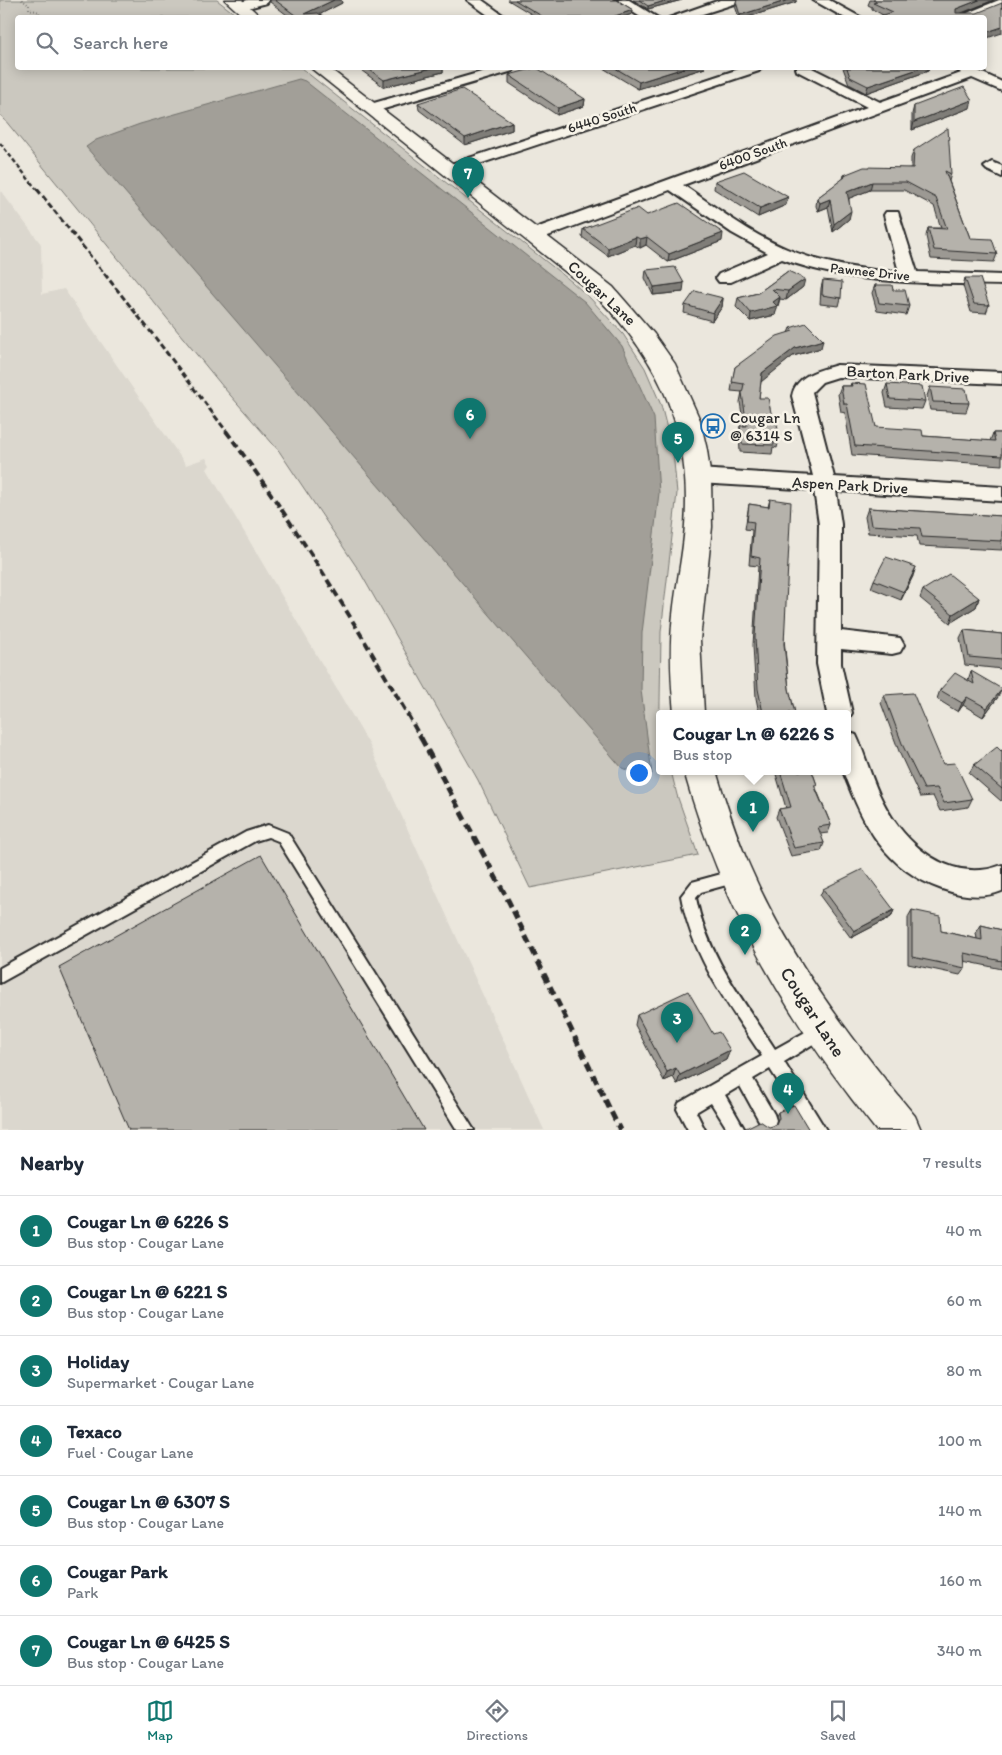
<!DOCTYPE html>
<meta charset="utf-8">
<style>
body{margin:0;font-family:Itim,sans-serif;background:#f2f2f3;color:#1f2937}
.you{position:absolute;left:638px;top:772px;width:18px;height:18px;margin:-12px;border:4px solid #fff;border-radius:50%;background:#1a73e8;box-shadow:0 0 0 8px #1a73e833}
.badge{display:grid;place-items:center;width:32px;height:32px;border-radius:50%;background:#0f766e;color:#fff;font-size:16px;font-weight:700}
.pin{position:absolute;translate:-50% -41px;filter:drop-shadow(0 1px 2px #0008)}
.pin::after{content:'';position:absolute;top:26px;width:18px;height:15px;background:inherit;clip-path:polygon(0 0,100% 0,50% 100%)}
.popup{position:absolute;left:656px;top:710px;width:195px;height:65px;box-sizing:border-box;display:grid;place-content:center;border-radius:5px;background:#fff;filter:drop-shadow(0 1px 4px #0005);font-size:16px;white-space:nowrap;color:#747a83}
.popup b{font-size:19px;color:#1f2937}
.popup::after{content:'';position:absolute;left:50%;top:100%;margin-left:-10px;border:10px solid transparent;border-top-color:#fff}
.list{margin:0;padding:0;list-style:none}
h2{display:flex;justify-content:space-between;align-items:center;height:65px;margin:0;padding:0 20px;font-size:21px}
h2 small{font-size:16px;font-weight:400;color:#747a83}
.list li{display:grid;grid-template-columns:32px 1fr auto;gap:15px;align-items:center;box-sizing:border-box;height:70px;padding:0 20px;border-top:1px solid #e0e1e3}
.list b{display:block;font-size:19px;white-space:nowrap}
.list p{margin:0;font-size:16px;white-space:nowrap;color:#747a83}
.list em{font-size:16px;font-style:normal;color:#747a83}
.icon{flex:none;width:28px;height:28px;fill:none;stroke:currentColor;stroke-width:2;stroke-linecap:round;stroke-linejoin:round}
.map{position:relative;flex:none;width:1002px;height:1130px;overflow:hidden}
.search{position:absolute;background:#fff;box-shadow:0 2px 12px #0003;left:15px;right:15px;top:15px;height:55px;display:flex;align-items:center;gap:12px;box-sizing:border-box;padding:0 18px;border-radius:5px;color:#747a83;font-size:19px}
.sheet{height:555px;background:#fff}
nav{display:flex;justify-content:space-around;align-items:center;box-sizing:border-box;height:70px;border-top:1px solid #e0e1e3;background:#fff;font-size:14px;color:#747a83}
nav a{display:grid;justify-items:center;gap:2px}
nav .on{color:#0f766e}
.map>svg:first-child{display:block}
.built{fill:#dbd7ce}
.green{fill:#cbc8bf;stroke:#7b7a75}
.water{fill:#a29f98;stroke:#72716c}
.lines{fill:none;stroke-linecap:round;stroke-linejoin:round}
.service-casing{stroke:#2b2b2b;stroke-width:4}
.minor-casing{stroke:#2b2b2b;stroke-width:4}
.secondary-casing{stroke:#2b2b2b;stroke-width:3}
.path{stroke:#2b2b2b;stroke-width:2;stroke-dasharray:0.5 2.5;stroke-linecap:butt}
.service{fill:#f7f3e8;fill-rule:evenodd}
.minor{fill:#f7f3e8;fill-rule:evenodd}
.secondary{fill:#f7f3e8;fill-rule:evenodd}
.rail-far3{stroke:#2b2b2b;stroke-width:2.5;stroke-dasharray:4.5 2.5;stroke-linecap:butt}
.rail-far2{stroke:#2b2b2b;stroke-width:3;stroke-dasharray:6 3;stroke-linecap:butt}
.rail-far1{stroke:#2b2b2b;stroke-width:4;stroke-dasharray:8 4;stroke-linecap:butt}
.rail{stroke:#2b2b2b;stroke-width:5;stroke-dasharray:9 5;stroke-linecap:butt}
.wall{fill:#9c9993;stroke:#2b2b2b}
.shaded-wall{fill:#7f7d78;stroke:#2b2b2b}
.building{fill:#b5b2ab;stroke:#2b2b2b}
.labels{text-anchor:middle;dominant-baseline:central;stroke-width:5;stroke-linejoin:round;paint-order:stroke}
.far-street-label{font-size:14px;fill:#2b2b2b;stroke:#f7f3e8}
.street-label{font-size:16px;fill:#2b2b2b;stroke:#f7f3e8}
.poi-label{font-size:16px;fill:#2b2b2b;stroke:#f7f3e8;text-anchor:start}
.near-street-label{font-size:19px;fill:#2b2b2b;stroke:#f7f3e8}
</style>
<div class="map">
<svg width="1002" height="1130" viewBox="0 0 1002 1130">
<rect width="100%" height="100%" fill="#ebe7dd"/>
<filter id="ink" filterUnits="userSpaceOnUse"><feTurbulence type="fractalNoise" baseFrequency=".02" numOctaves="2"/><feDisplacementMap in="SourceGraphic" scale="10" xChannelSelector="R" yChannelSelector="G"/><feConvolveMatrix kernelMatrix="1 2 1 2 8 2 1 2 1" color-interpolation-filters="sRGB"/></filter>
<g filter="url(#ink)">
<polygon class="built" points="0,190 41,244 42,294 64,289 186,465 206,458 210,465 207,469 369,744 544,1130 0,1130"/>
<polygon class="green" points="0,0 217,0 239,17 18,18 18,68 301,68 572,282 590,298 623,334 645,368 661,405 673,452 677,493 661,632 659,771 671,771 677,795 698,855 530,888 478,780 360,572 279,451 224,388 0,114"/>
<polygon class="water" points="299,79 305,81 585,302 622,346 654,418 659,493 642,633 641,690 652,774 641,776 622,768 86,147 96,140 140,124"/>
<g class="lines">
<g class="service-casing">
<g id="service">
<polygon points="268,825 288,833 474,1130 457,1130 278,841 268,837 255,841 0,983 0,968 246,832"/>
<path d="M736,870L741,871L743,876L741,881L701,892L696,898C707,955 744,1001 775,1049L816,1026L821,1023L826,1026L829,1031L826,1036L784,1062L826,1130H809L770,1069L753,1079L774,1114L776,1120L774,1126L768,1128L762,1126L740,1086L725,1095L745,1130H728L711,1103L696,1112L705,1130H688L677,1109L679,1103L762,1056C729,1006 692,957 681,896L692,882Z"/>
</g>
</g>
<g class="minor-casing">
<g id="minor">
<polygon points="248,0 269,0 267,3 240,10 234,6 236,3"/>
<polygon points="467,0 482,0 507,18 492,18"/>
<polygon points="614,0 629,0 658,18 642,18"/>
<polygon points="720,0 739,0 737,3 690,18 669,18"/>
<polygon points="813,0 829,0 862,18 845,18"/>
<polygon points="999,0 1002,0 1002,7 974,18 955,18"/>
<polygon points="495,68 515,68 513,71 377,111 367,111 365,108 367,105"/>
<polygon points="742,68 761,68 759,71 455,172 445,172 442,169 445,166"/>
<path d="M796,68H812L880,102L961,73L956,68H972L1002,82V91L972,78L683,185C717,208 750,234 787,249C823,264 861,270 899,272L884,215L886,212H898L917,272L1002,275V285C928,283 853,285 782,259L731,282H719L716,278L719,274L768,253L732,233L670,190L540,239H528L526,235L528,231L867,107L797,71Z"/>
<polygon points="992,162 1002,166 1002,177 987,170 984,167"/>
<path d="M837,365L1002,372V384L838,377L822,382L812,392L834,477L1002,487V501L836,491L841,524V631L900,638L904,645L900,652L892,654L841,649V664L852,713L847,721V713H827L817,664L819,524L814,490L698,483L691,481L688,476L691,471L698,469L813,476L792,396C796,375 819,370 837,365Z"/>
<path d="M847,732L856,735C866,756 871,779 882,800C904,844 949,885 1002,865V891C982,899 962,896 942,889C885,869 863,825 843,771H847Z"/>
</g>
</g>
<g class="secondary-casing">
<g id="secondary">
<polygon points="225,0 242,0 262,18 245,18"/>
<path d="M311,68H329L613,287L654,334L675,364L700,420L707,450L711,480L712,527L700,640L704,713H674C671,680 669,648 673,615C676,585 683,555 685,525C692,432 661,362 597,297Z"/>
<path d="M684,771H716C726,803 736,836 750,867C790,959 851,1039 915,1116L921,1130H876C786,1018 723,909 684,771Z"/>
</g>
</g>
<polyline class="path" points="22,0 29,5 29,9 39,12 40,18"/>
<use href="#service" class="service"/>
<use href="#minor" class="minor"/>
<use href="#secondary" class="secondary"/>
<polyline class="rail-far3" points="0,143 38,191"/>
<polyline class="rail-far2" points="37,189 154,336 227,432"/>
<path class="rail-far1" d="M226,431C299,529 362,634 422,740"/>
<polyline class="rail" points="421,738 509,902 620,1130"/>
</g>
<g class="wall">
<polygon points="270,0 341,0 342,3 320,14 325,18 291,18 270,2"/>
<polygon points="508,0 617,0 633,10 632,14 621,18 538,18"/>
<polygon points="633,0 682,0 648,9"/>
<polygon points="737,0 796,0 796,2 745,18 739,18 735,6 736,2"/>
<polygon points="870,0 994,0 963,13 1002,33 883,15 872,9 872,7 868,5"/>
<polygon points="358,68 443,68 443,72 384,87"/>
<polygon points="603,68 705,68 638,89"/>
<polygon points="843,68 929,68 928,71 866,93 849,84"/>
<polygon points="509,75 585,99 584,106 557,115 509,83"/>
<polygon points="418,103 512,122 512,130 465,145 419,110"/>
<polygon points="914,106 970,108 912,130 912,114"/>
<polygon points="914,150 951,174 949,181 970,238 997,254 994,262 931,259 926,236 928,228 941,228 934,206 904,190 870,190 849,198 849,219 833,232 828,207 818,211 816,206 817,198 843,179 844,175 911,168 911,158"/>
<polygon points="715,181 786,205 758,217 714,189"/>
<polygon points="647,215 722,241 668,262 646,245 640,248 635,245 608,256 582,237 583,229"/>
<polygon points="646,270 683,292 653,295 645,278"/>
<polygon points="788,271 803,287 786,300 780,299 778,306 777,307 775,315 750,321 736,307 738,298 758,293"/>
<polygon points="965,278 989,305 986,313 971,312 963,286"/>
<polygon points="823,280 841,298 839,306 820,304 821,288"/>
<polygon points="875,285 893,290 909,306 906,315 877,311 872,293"/>
<polygon points="723,298 722,307 712,321 684,313 685,305"/>
<polygon points="790,328 821,348 793,356 761,381 759,398 773,422 779,439 777,448 773,447 772,454 740,452 739,434 740,426 744,426 740,402 742,392 731,391 735,367 788,333"/>
<polygon points="851,383 876,427 923,436 990,441 993,433 1002,433 1002,465 852,455 845,413 841,412 838,394 841,386 850,386"/>
<polygon points="887,384 925,401 922,409 887,407 884,393"/>
<polygon points="930,387 969,403 966,412 930,410 927,396"/>
<polygon points="770,499 789,689 795,713 759,713 756,698 753,645 758,566 749,565 752,530 745,529 749,504 768,507"/>
<polygon points="868,508 1002,516 1002,550 919,546 917,536 868,533 865,517"/>
<polygon points="913,576 901,600 871,588 874,580"/>
<polygon points="923,590 979,598 976,607 950,623 920,598"/>
<polygon points="964,630 1002,634 1002,669 965,665 960,638"/>
<polygon points="971,671 998,697 983,717 963,705 958,712 937,699 940,690 968,680"/>
<polygon points="884,695 972,799 968,807 940,811 933,796 920,797 900,754 881,703"/>
<polygon points="1002,750 1002,800 1001,801 969,773 974,765"/>
<polygon points="775,771 812,771 817,785 816,788 831,825 828,833 820,834 824,843 821,851 791,856 776,817 779,809 786,808"/>
<polygon points="823,889 894,910 891,917 851,938 820,896"/>
<polygon points="912,910 941,931 977,939 976,933 981,925 1002,930 1002,969 964,961 965,968 960,975 908,964 908,917"/>
<polygon points="637,1015 713,1034 730,1050 726,1060 677,1084 673,1077 664,1081 635,1025"/>
<polygon points="778,1112 809,1130 776,1125 778,1121 776,1116"/>
</g>
<g class="shaded-wall">
<polygon points="334,0 341,0 342,3 313,18 304,14"/>
<polygon points="668,0 682,0 648,9 648,6"/>
<polygon points="789,0 796,0 796,2 745,18 739,18 740,15"/>
<polygon points="979,0 994,0 954,16 956,9"/>
<polygon points="633,10 632,14 621,18 609,18"/>
<polygon points="1002,27 1002,33 984,39 984,33"/>
<polygon points="432,68 443,68 443,72 384,87 384,80"/>
<polygon points="684,68 705,68 638,89 639,82"/>
<polygon points="921,68 929,68 928,71 866,93 868,86"/>
<polygon points="585,99 584,106 557,115 558,108"/>
<polygon points="972,100 970,108 912,130 914,122"/>
<polygon points="512,122 512,130 465,145 465,138"/>
<polygon points="872,182 870,190 845,200 847,192"/>
<polygon points="788,197 786,205 758,217 760,208"/>
<polygon points="830,199 828,207 818,211 820,203"/>
<polygon points="851,211 849,219 833,232 834,224"/>
<polygon points="723,233 722,241 668,262 669,254"/>
<polygon points="636,237 635,245 608,256 608,248"/>
<polygon points="647,237 646,245 640,248 640,239"/>
<polygon points="805,279 803,287 786,300 788,291"/>
<polygon points="684,283 683,292 653,295 654,287"/>
<polygon points="780,297 775,315 750,321 751,313 773,302"/>
<polygon points="723,298 722,307 712,321 713,313"/>
<polygon points="823,340 821,348 793,356 761,382 762,373 795,348"/>
<polygon points="916,567 913,576 901,600 904,592"/>
<polygon points="979,598 976,607 950,623 953,614"/>
<polygon points="1002,689 998,697 983,717 987,708"/>
<polygon points="967,697 963,705 958,712 962,703"/>
<polygon points="894,910 891,917 851,938 854,931"/>
<polygon points="730,1050 726,1060 677,1084 680,1075"/>
<polygon points="676,1068 673,1077 664,1081 667,1072"/>
</g>
<g class="building">
<polygon points="275,0 334,0 304,14 318,13 325,18 299,18"/>
<polygon points="515,0 617,0 633,10 609,18 545,18"/>
<polygon points="639,0 668,0 648,6"/>
<polygon points="737,0 789,0 740,15 736,2"/>
<polygon points="873,0 979,0 956,9 956,13 977,13 1002,3 1002,27 984,33 984,18 874,18 893,12 873,3 877,2"/>
<polygon points="367,68 432,68 384,80"/>
<polygon points="535,68 537,68 585,99 558,108 509,75"/>
<polygon points="615,68 684,68 639,82"/>
<polygon points="847,68 921,68 868,86 850,77"/>
<polygon points="964,87 972,100 914,122 914,106"/>
<polygon points="462,89 512,122 465,138 418,103"/>
<polygon points="948,128 951,174 945,171 970,238 992,239 997,254 934,250 928,228 947,229 936,198 906,182 872,182 847,192 851,211 834,224 830,199 820,203 817,198 845,177 844,175 864,167 913,168 914,150"/>
<polygon points="744,171 788,197 760,208 715,181"/>
<polygon points="679,203 723,233 669,254 647,237 640,239 636,237 608,248 583,229 638,208 647,215"/>
<polygon points="675,267 684,283 654,287 646,270"/>
<polygon points="788,271 805,279 788,291 772,289 780,297 773,302 777,306 751,313 738,298 758,293"/>
<polygon points="965,278 980,278 989,305 974,304"/>
<polygon points="823,280 842,282 841,298 822,295"/>
<polygon points="875,285 892,285 893,290 905,290 909,306 879,303"/>
<polygon points="695,291 723,298 713,313 685,305"/>
<polygon points="806,323 823,340 795,348 762,373 759,398 768,398 773,422 777,423 779,439 773,439 774,445 742,444 740,426 747,426 742,393 744,384 732,382 735,367 777,336 793,331 790,328"/>
<polygon points="851,383 866,384 876,427 922,430 923,436 995,441 993,433 1002,433 1002,456 855,446 847,404 844,404 841,386 852,386"/>
<polygon points="887,384 922,386 925,401 890,399"/>
<polygon points="930,387 966,389 969,403 933,402"/>
<polygon points="770,499 791,502 784,644 789,689 795,713 763,713 758,689 755,637 760,558 751,556 754,522 747,521 749,504 769,507"/>
<polygon points="868,508 1002,516 1002,541 922,537 920,528 871,525"/>
<polygon points="886,557 916,567 904,592 874,580"/>
<polygon points="949,574 979,598 953,614 923,590"/>
<polygon points="964,630 1002,634 1002,660 969,657"/>
<polygon points="971,671 1002,689 987,708 967,697 962,703 940,690 955,673 974,684"/>
<polygon points="913,693 943,764 955,763 972,799 944,803 937,788 924,789 903,746 884,695"/>
<polygon points="997,747 1001,751 1002,750 1002,789 974,765"/>
<polygon points="780,771 812,771 817,785 814,785 831,825 818,827 824,843 794,848 779,809 791,807"/>
<polygon points="261,855 424,1130 129,1130 59,967"/>
<polygon points="863,869 894,910 854,931 823,889"/>
<polygon points="912,910 940,916 941,931 982,940 981,925 1002,930 1002,961 964,953 965,968 912,957"/>
<polygon points="688,991 713,1034 719,1032 730,1050 680,1075 676,1068 667,1072 637,1015"/>
<polygon points="794,1105 809,1130 742,1130 760,1121 769,1127 776,1125 779,1118 778,1112"/>
</g>
</g>
<defs>
<g id="bus-ring" transform="scale(1.25)"><circle r="9.5" fill="#f7f3e8" stroke="#1f6fb2" stroke-width="1.5"/><path d="M-5-6H5V4H4V6H2V4H-2V6H-4V4H-5ZM-3.5-4V0h7V-4ZM-3.5 1.2v1.5H-2V1.2ZM2 1.2v1.5H3.5V1.2Z" fill="#1f6fb2"/></g>
</defs>
<g fill-rule="evenodd">
<use href="#bus-ring" x="713" y="426"/>
</g>
<g class="labels">
<g class="far-street-label">
<text transform="translate(602 118) rotate(-18)">6440 South</text>
<text transform="translate(753 154) rotate(-20)">6400 South</text>
<text transform="translate(870 272) rotate(6)">Pawnee Drive</text>
</g>
<g class="street-label">
<text transform="translate(602 293) rotate(43)">Cougar Lane</text>
<text transform="translate(908 374) rotate(3)">Barton Park Drive</text>
<text transform="translate(850 485) rotate(3)">Aspen Park Drive</text>
</g>
<g class="poi-label">
<text x="730" y="417">Cougar Ln<tspan x="730" dy="18">@ 6314 S</tspan></text>
</g>
<g class="near-street-label">
<text transform="translate(813 1012) rotate(57)">Cougar Lane</text>
</g>
</g>
</svg>
<div class="you"></div>
<div class="pin badge" style="left:753px;top:832px">1</div>
<div class="popup"><b>Cougar Ln @ 6226 S</b>Bus stop</div>
<div class="pin badge" style="left:745px;top:955px">2</div>
<div class="pin badge" style="left:677px;top:1043px">3</div>
<div class="pin badge" style="left:788px;top:1114px">4</div>
<div class="pin badge" style="left:678px;top:463px">5</div>
<div class="pin badge" style="left:470px;top:439px">6</div>
<div class="pin badge" style="left:468px;top:198px">7</div>
<div class="search"><svg class="icon" aria-label="search" viewBox="0 0 24 24"><circle cx="10" cy="10" r="6"/><path d="M15 15l6 6"/></svg>Search here</div>
</div>
<section class="sheet">
<h2>Nearby<small>7 results</small></h2>
<ul class="list">
<li><span class="badge">1</span><div><b>Cougar Ln @ 6226 S</b><p>Bus stop · Cougar Lane</p></div><em>40 m</em></li>
<li><span class="badge">2</span><div><b>Cougar Ln @ 6221 S</b><p>Bus stop · Cougar Lane</p></div><em>60 m</em></li>
<li><span class="badge">3</span><div><b>Holiday</b><p>Supermarket · Cougar Lane</p></div><em>80 m</em></li>
<li><span class="badge">4</span><div><b>Texaco</b><p>Fuel · Cougar Lane</p></div><em>100 m</em></li>
<li><span class="badge">5</span><div><b>Cougar Ln @ 6307 S</b><p>Bus stop · Cougar Lane</p></div><em>140 m</em></li>
<li><span class="badge">6</span><div><b>Cougar Park</b><p>Park</p></div><em>160 m</em></li>
<li><span class="badge">7</span><div><b>Cougar Ln @ 6425 S</b><p>Bus stop · Cougar Lane</p></div><em>340 m</em></li>
</ul>
</section>
<nav>
<a class="on"><svg class="icon" aria-label="map" viewBox="0 0 24 24"><path d="M3 6l6-2 6 2 6-2v14l-6 2-6-2-6 2zM9 4v14M15 6v14"/></svg>Map</a>
<a><svg class="icon" aria-label="directions" viewBox="0 0 24 24"><path d="M12 3l9 9-9 9-9-9zM9 14v-3h6M13 9l2 2-2 2"/></svg>Directions</a>
<a><svg class="icon" aria-label="saved" viewBox="0 0 24 24"><path d="M7 4h10v16l-5-4-5 4z"/></svg>Saved</a>
</nav>
